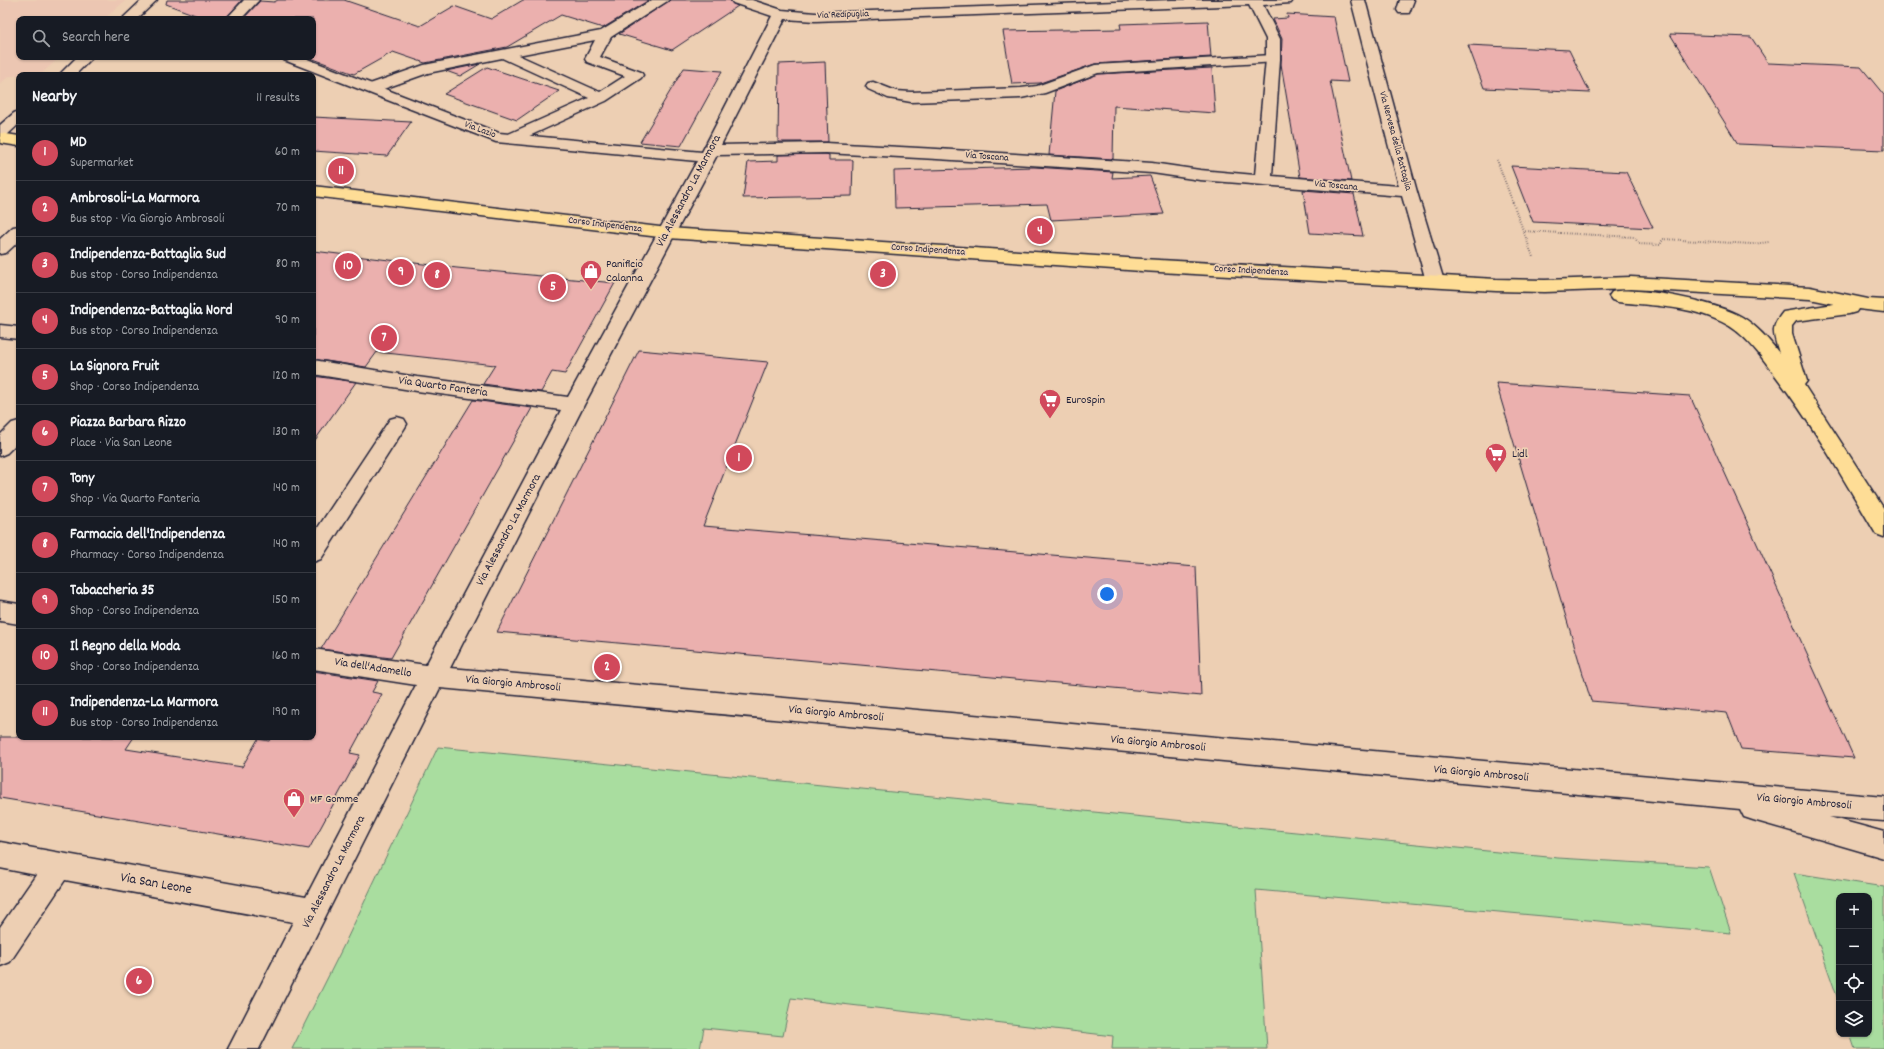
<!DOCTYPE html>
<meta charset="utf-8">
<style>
body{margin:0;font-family:Dekko,sans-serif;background:#20242c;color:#f1f3f6}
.controls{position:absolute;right:12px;bottom:12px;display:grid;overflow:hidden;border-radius:8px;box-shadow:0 1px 3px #0004}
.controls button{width:36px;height:36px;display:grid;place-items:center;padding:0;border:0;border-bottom:1px solid #363941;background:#171b24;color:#f1f3f6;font:20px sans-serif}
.you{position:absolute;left:1107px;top:594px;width:14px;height:14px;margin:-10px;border:3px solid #fff;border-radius:50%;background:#1a73e8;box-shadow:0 0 0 6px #1a73e833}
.badge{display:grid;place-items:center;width:26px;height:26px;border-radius:50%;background:#d1495b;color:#fff;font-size:13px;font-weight:700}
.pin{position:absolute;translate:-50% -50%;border:2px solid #fff;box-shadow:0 1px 4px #0006}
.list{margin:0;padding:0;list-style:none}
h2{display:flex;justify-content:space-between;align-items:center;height:52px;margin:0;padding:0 16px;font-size:17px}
h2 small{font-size:13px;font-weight:400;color:#9ea1a6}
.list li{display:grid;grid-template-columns:26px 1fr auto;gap:12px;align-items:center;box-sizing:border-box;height:56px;padding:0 16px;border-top:1px solid #363941}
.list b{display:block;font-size:15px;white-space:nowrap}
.list p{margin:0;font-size:13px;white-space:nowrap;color:#9ea1a6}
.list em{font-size:13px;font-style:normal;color:#9ea1a6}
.icon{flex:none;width:22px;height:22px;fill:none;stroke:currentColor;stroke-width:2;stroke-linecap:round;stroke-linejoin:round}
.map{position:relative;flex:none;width:1884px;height:1049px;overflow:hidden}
.search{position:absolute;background:#171b24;box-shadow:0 1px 3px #0004;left:16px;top:16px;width:300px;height:44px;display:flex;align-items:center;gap:10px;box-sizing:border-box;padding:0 14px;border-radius:8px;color:#9ea1a6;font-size:15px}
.panel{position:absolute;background:#171b24;box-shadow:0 1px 3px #0004;left:16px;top:72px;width:300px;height:668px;border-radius:8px}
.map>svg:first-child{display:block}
.built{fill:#ecc6b2}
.green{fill:#a9dd9f;stroke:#66806d}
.building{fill:#ebb0ae;stroke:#22223b}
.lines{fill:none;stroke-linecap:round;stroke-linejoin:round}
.service-casing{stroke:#22223b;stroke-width:3}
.minor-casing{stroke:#22223b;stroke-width:3}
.primary-casing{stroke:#22223b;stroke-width:3}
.path{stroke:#22223b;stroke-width:2;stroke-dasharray:0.5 2;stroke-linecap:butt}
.service{fill:#edcfb3;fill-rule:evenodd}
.minor{fill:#edcfb3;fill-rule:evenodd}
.primary{fill:#fedd96;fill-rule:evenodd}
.labels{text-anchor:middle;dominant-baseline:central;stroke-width:3.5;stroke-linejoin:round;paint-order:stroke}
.far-street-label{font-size:10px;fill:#22223b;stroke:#edcfb3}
.street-label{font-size:12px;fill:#22223b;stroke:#edcfb3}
.poi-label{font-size:12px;fill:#22223b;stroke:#edcfb3;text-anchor:start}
.near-street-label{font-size:14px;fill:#22223b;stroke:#edcfb3}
</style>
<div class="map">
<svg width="1884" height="1049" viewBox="0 0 1884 1049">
<rect width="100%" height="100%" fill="#edcfb3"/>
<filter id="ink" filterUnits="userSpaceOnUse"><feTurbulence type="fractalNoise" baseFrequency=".025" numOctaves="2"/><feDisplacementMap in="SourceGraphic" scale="8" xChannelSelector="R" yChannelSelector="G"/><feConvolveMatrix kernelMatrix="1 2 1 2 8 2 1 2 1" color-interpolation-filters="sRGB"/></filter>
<g filter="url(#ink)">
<polygon class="built" points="0,0 126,0 104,19 19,19 19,57 60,57 40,75 9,76 0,84"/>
<g class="green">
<polygon points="438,747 1558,858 1709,867 1731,933 1256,890 1267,1049 1112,1049 1113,1036 791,998 783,1036 704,1028 700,1049 292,1049 344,945"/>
<polygon points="1794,873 1884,887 1884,1049 1855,1049 1850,1034 1869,1034 1869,896 1839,896 1839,1002"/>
</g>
<g class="building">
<polygon points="167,0 242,0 225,19 206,19 166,4"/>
<polygon points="278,0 344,0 420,26 454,6 491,19 523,0 649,0 603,28 561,15 507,47 425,63 393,52 354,74 308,57 313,57 313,19 243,19 260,1 274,2"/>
<polygon points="670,0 730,0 733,4 738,6 672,50 619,34"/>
<polygon points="1287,14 1334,17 1348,82 1330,81 1351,181 1300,177 1281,64 1282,39 1273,19 1288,18"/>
<polygon points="1208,21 1211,57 1095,64 1040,83 1012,84 1003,31 1121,29 1120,24"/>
<polygon points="1670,34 1751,37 1768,63 1861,67 1884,95 1884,150 1738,144"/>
<polygon points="1468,45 1569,50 1590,93 1484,88"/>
<polygon points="825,62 828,142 778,142 779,64"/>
<polygon points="480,64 460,76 446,71"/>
<polygon points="487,67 559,91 517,120 444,94"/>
<polygon points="684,68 722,71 681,146 640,142"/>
<polygon points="1212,68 1215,113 1114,106 1113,159 1049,155 1055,91 1098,74"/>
<polygon points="313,117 411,122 387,156 313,151"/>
<polygon points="826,154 829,155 829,160 853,160 852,196 743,198 748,162 778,161 778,155"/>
<polygon points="1511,166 1626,172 1653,228 1533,222"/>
<polygon points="1034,167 1113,172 1112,178 1150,176 1164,214 1051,220 1047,204 895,208 894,171"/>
<polygon points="1303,190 1354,194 1363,236 1310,233"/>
<polygon points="313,251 457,268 615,283 565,374 552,372 541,392 483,384 495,365 377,352 366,367 313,359"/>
<polygon points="639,350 768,362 703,526 1196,567 1201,696 497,632"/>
<polygon points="313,376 356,382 313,443"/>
<polygon points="1496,383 1690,396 1854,758 1741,749 1727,713 1591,701"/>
<polygon points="473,400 532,408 391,658 321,649"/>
<polygon points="313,671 378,681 372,692 382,694 350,753 360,755 309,849 0,798 0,737 134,737 126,749 242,767 258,739 269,741 271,737 313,737"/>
</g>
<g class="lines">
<g class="service-casing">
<g id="service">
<path d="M652,0H669L611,37L600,57L641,72L643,75L641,78L606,101L516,142H504L502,139L504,136L589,98L502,58L428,73L372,93L367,91L364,88L367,85L424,65L601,31ZM595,40L585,59L587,62L625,76L600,92L518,55Z"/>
<polygon points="1400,0 1414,0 1409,13 1399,13 1397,10"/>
<polygon points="1273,55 1278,56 1280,59 1278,62 1098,73 1045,93 1021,98 911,102 888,98 868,89 866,86 868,83 873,82 896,91 911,92 1021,88 1037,86 1095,65"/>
</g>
</g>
<g class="minor-casing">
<g id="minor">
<polygon points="142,0 157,0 137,19 122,19"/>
<polygon points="244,0 259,0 241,19 226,19"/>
<path d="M731,0H752L782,10L815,13L1172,0H1293L1291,3L1263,5L1280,39V59L1272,176L1399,186L1351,0H1365L1417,192L1444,281L1441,285L1435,287L1429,285L1426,281L1402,196L1200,180L1152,173L937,159L826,153L717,155L584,405L450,668L1884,797V821L1829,817L1884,832V858L1753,820L1744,817L1740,809L440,688L259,1049H228L293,922L65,880L10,962L0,966V927L36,875L0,868V842L306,897L416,685L313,669V649L426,665L561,410L417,391L313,374V360L417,377L568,397L697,161L496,142L284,60L282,57H302L499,133L702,152L772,16L733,3ZM1249,5L1266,39V59L1255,175L1200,170L1152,163L937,149L826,143L721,145L785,19L815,21Z"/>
<polygon points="77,57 93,57 75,75 59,75"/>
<polygon points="19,111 19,124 6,136 0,138 0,125 14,113"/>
<polygon points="19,226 19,241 6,253 0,254 0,239 13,227"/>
<polygon points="0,325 19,327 19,339 0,337"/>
<polygon points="397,417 404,419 407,424 404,429 321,559 313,562 313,535 390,419"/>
<polygon points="19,421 19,441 7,453 0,456 0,435 12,423"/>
<polygon points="0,601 19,604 19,624 0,621"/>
</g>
</g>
<g class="primary-casing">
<g id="primary">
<polygon points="0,133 19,136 19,146 0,143"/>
<path d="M313,186L668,228L1142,259L1496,279L1545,280L1631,277L1810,287L1868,299L1884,300V312L1858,309L1856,312L1849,314L1796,321L1792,326V334L1807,381L1804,385L1884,509V537L1876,534C1844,480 1813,425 1775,375C1760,355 1745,333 1722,322C1690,306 1653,306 1618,302L1612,300L1609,296L1612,292C1637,285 1719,303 1742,317C1757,326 1768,339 1779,353C1773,333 1770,328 1783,312L1834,304L1810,299L1631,289L1545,292L1496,291L1142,271L668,238L313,196Z"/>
</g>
</g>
<g class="path">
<polyline points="1497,160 1533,257"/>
<polyline points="1523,231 1634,237 1639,244 1660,245 1663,239 1752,244 1769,242"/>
</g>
<use href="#service" class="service"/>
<use href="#minor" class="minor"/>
<use href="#primary" class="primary"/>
</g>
</g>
<defs>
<g id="shop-pin" transform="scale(1.15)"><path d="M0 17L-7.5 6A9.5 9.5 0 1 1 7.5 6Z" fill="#d1495b" stroke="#edcfb3"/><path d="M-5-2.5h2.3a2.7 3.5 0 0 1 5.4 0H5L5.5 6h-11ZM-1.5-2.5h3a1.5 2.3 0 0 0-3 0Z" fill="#fff"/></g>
<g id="supermarket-pin" transform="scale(1.15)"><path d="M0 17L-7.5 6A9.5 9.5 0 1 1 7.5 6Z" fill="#d1495b" stroke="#edcfb3"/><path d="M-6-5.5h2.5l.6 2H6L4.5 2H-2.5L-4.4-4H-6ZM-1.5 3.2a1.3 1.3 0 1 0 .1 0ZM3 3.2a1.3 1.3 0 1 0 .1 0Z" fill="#fff"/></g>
</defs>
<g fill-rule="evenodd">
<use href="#shop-pin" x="591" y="271"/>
<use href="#supermarket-pin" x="1050" y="400"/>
<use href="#supermarket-pin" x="1496" y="454"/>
<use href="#shop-pin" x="294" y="799"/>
</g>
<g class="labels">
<g class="far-street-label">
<text transform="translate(843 15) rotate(-2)">Via Redipuglia</text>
<text transform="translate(480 130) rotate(20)">Via Lazio</text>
<text transform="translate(1395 141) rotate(75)">Via Nervesa della Battaglia</text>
<text transform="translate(987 157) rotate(4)">Via Toscana</text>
<text transform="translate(1336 186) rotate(5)">Via Toscana</text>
<text transform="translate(605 225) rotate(7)">Corso Indipendenza</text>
<text transform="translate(928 250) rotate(4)">Corso Indipendenza</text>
<text transform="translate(1251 271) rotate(3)">Corso Indipendenza</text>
</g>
<g class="street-label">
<text transform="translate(689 191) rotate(-62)">Via Alessandro La Marmora</text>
<text transform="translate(443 387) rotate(8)">Via Quarto Fanteria</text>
<text transform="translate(509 530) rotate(-62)">Via Alessandro La Marmora</text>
<text transform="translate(373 668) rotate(9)">Via dell'Adamello</text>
<text transform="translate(513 684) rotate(5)">Via Giorgio Ambrosoli</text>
<text transform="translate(836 714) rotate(5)">Via Giorgio Ambrosoli</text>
<text transform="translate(1158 744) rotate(5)">Via Giorgio Ambrosoli</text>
<text transform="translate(1481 774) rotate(5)">Via Giorgio Ambrosoli</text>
<text transform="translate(1804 802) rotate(5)">Via Giorgio Ambrosoli</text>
<text transform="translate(334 872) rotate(-63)">Via Alessandro La Marmora</text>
</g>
<g class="poi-label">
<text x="606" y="264">Panificio<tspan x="606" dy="14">Calanna</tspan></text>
<text x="1066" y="400">EuroSpin</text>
<text x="1512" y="454">Lidl</text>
<text x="310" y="799">MF Gomme</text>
</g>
<g class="near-street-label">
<text transform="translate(156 884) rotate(10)">Via San Leone</text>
</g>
</g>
</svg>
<div class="controls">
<button>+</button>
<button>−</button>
<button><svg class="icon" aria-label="locate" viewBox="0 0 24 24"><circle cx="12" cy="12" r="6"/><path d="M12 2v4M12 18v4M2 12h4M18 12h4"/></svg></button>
<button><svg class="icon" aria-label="layers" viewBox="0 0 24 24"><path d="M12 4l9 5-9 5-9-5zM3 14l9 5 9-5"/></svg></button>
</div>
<div class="you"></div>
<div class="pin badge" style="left:739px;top:458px">1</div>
<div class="pin badge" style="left:607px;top:667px">2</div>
<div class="pin badge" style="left:883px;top:274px">3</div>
<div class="pin badge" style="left:1040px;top:231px">4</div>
<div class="pin badge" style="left:553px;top:287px">5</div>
<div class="pin badge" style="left:139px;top:981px">6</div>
<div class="pin badge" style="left:384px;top:338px">7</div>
<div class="pin badge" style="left:437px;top:275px">8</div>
<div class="pin badge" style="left:401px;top:272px">9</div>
<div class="pin badge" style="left:348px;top:266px">10</div>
<div class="pin badge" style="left:341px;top:171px">11</div>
<div class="search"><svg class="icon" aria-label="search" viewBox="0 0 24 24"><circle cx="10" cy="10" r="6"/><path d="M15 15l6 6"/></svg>Search here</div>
<section class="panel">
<h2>Nearby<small>11 results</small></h2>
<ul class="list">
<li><span class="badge">1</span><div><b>MD</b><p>Supermarket</p></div><em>60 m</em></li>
<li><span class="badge">2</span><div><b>Ambrosoli-La Marmora</b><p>Bus stop · Via Giorgio Ambrosoli</p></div><em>70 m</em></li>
<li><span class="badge">3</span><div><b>Indipendenza-Battaglia Sud</b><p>Bus stop · Corso Indipendenza</p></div><em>80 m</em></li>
<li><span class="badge">4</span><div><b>Indipendenza-Battaglia Nord</b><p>Bus stop · Corso Indipendenza</p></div><em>90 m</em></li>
<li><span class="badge">5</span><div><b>La Signora Fruit</b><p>Shop · Corso Indipendenza</p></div><em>120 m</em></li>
<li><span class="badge">6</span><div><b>Piazza Barbara Rizzo</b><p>Place · Via San Leone</p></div><em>130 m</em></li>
<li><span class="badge">7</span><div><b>Tony</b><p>Shop · Via Quarto Fanteria</p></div><em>140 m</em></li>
<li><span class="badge">8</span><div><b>Farmacia dell'Indipendenza</b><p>Pharmacy · Corso Indipendenza</p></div><em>140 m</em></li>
<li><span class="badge">9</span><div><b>Tabaccheria 35</b><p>Shop · Corso Indipendenza</p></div><em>150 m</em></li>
<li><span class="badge">10</span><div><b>Il Regno della Moda</b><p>Shop · Corso Indipendenza</p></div><em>160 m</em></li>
<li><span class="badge">11</span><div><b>Indipendenza-La Marmora</b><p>Bus stop · Corso Indipendenza</p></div><em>190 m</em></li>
</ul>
</section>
</div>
